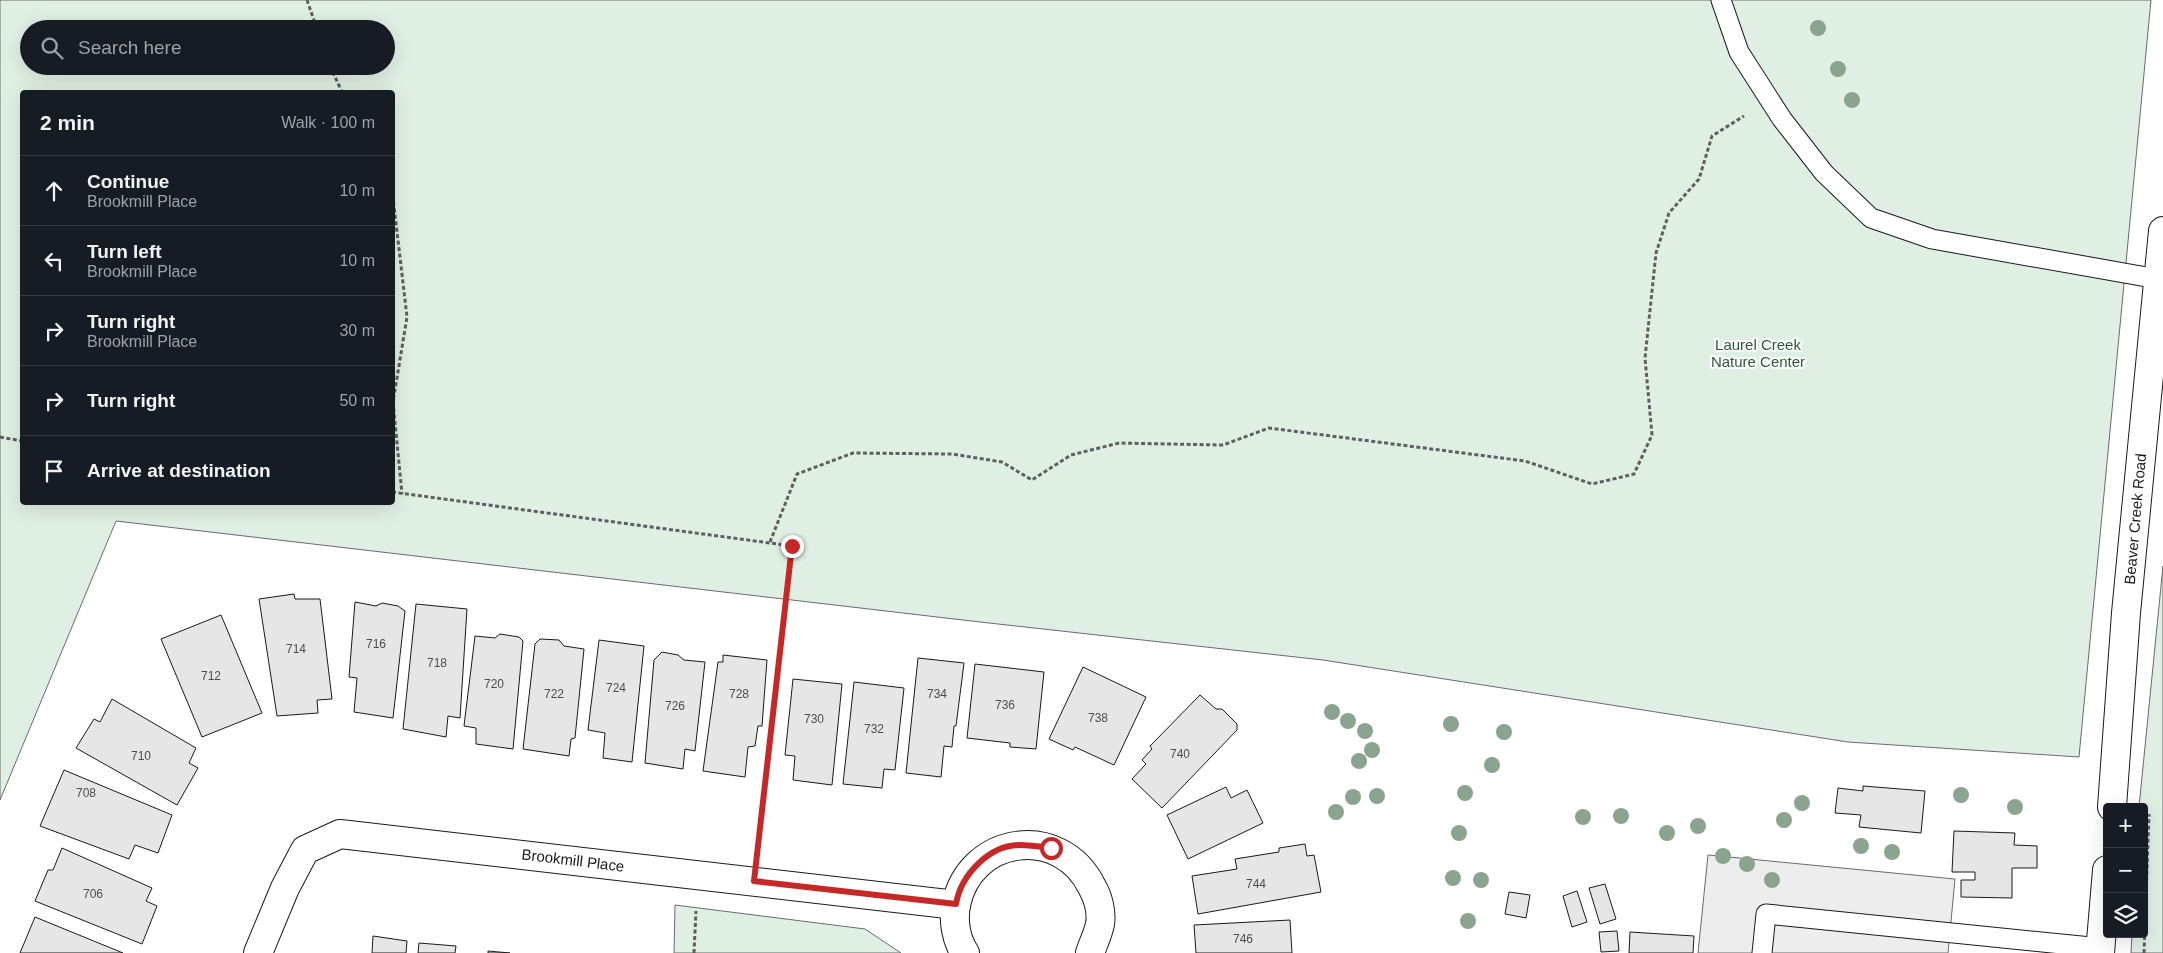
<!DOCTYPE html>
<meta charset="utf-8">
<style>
body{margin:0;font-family:Arial,sans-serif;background:#242831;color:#f1f3f6}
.controls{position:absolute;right:15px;bottom:15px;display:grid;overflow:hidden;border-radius:5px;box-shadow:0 5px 20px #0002}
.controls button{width:45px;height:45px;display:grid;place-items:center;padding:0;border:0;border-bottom:1px solid #363941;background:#171b24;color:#f1f3f6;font:25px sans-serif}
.stop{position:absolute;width:15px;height:15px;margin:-11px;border:4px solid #c62828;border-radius:50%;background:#fff}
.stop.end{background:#c62828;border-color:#fff;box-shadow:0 1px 5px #0008}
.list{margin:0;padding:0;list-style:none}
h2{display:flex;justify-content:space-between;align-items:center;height:65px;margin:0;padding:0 20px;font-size:21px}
h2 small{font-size:16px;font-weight:400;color:#9ea1a6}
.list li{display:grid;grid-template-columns:32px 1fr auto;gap:15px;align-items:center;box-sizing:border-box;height:70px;padding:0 20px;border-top:1px solid #363941}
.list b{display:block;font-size:19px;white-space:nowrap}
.list p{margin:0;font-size:16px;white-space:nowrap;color:#9ea1a6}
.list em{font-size:16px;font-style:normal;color:#9ea1a6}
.icon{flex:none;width:28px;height:28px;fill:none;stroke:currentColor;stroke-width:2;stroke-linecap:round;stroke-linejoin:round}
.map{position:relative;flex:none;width:2163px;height:953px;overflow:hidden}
.search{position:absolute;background:#171b24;box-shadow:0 5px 20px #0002;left:20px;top:20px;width:375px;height:55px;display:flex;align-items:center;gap:12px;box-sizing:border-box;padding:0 18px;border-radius:28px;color:#9ea1a6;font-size:19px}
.panel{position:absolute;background:#171b24;box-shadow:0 5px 20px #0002;left:20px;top:90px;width:375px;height:415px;border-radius:5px}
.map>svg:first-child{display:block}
.green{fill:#e0efe3;stroke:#6a6a6a;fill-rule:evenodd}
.parking{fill:#ededed;stroke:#6a6a6a}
.building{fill:#e6e6e6;stroke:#1a1a1a}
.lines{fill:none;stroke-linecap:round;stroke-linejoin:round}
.service-casing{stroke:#1a1a1a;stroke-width:21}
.minor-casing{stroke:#1a1a1a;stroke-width:30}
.path{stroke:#5f5f5f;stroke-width:3;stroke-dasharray:4 2.5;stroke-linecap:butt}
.service{stroke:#fff;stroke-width:19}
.minor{stroke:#fff;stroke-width:28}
.tree{fill:#8aa48f}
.route{stroke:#c62828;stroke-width:6}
.labels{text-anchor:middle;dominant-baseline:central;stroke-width:4;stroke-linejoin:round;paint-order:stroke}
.number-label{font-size:12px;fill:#4d4d4d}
.park-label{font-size:15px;fill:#2b5a34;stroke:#fff}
.street-label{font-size:15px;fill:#1a1a1a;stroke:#fff}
</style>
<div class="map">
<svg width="2163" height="953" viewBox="0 0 2163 953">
<rect width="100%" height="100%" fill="#fff"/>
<g class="green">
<path d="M0,0H2151L2079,757L1848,742L1323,660L980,622L116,521L0,800ZM29,29H386V66H29ZM22,92H392V502H22Z"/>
<polygon points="2163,566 2163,953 2131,953 2132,934 2144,934 2144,807 2139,807"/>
<polygon points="675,905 865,929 901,953 674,953"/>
</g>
<polygon class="parking" points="1708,855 1955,879 1948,953 1698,953"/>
<g class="building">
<polygon points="294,594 295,599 320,599 332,699 317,700 318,713 277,716 259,599"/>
<polygon points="355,602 376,606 382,603 398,606 405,611 393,718 354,712 357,678 349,677"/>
<polygon points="416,604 467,609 460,718 448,716 446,737 403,729"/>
<polygon points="221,615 262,713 202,737 161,639"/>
<polygon points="500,634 519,637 523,641 513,749 476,744 476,728 464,726 475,636 495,638"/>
<polygon points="540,639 559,640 564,646 584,649 575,738 571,739 569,756 523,749 535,644"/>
<polygon points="599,640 644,646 632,762 603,758 605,733 588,730"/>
<polygon points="662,652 678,655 684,660 705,662 695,751 685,749 683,769 645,763 654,660"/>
<polygon points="723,655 767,660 762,726 758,726 755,746 748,747 745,777 703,771 718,662 723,662"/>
<polygon points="918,658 964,663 956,726 954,726 952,747 944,746 941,777 906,773"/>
<polygon points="975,664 1044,672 1036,749 1010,747 1010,743 967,738"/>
<polygon points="1083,667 1146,697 1114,765 1075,747 1073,750 1049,739"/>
<polygon points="793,679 842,684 832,785 793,780 795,756 785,755"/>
<polygon points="854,682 904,688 895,770 884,769 882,788 843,784"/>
<polygon points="1200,695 1216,709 1222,709 1237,724 1237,730 1162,808 1132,779 1146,764 1142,760 1152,749 1150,746"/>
<polygon points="112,699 196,748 189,763 198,768 177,805 76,748 94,719 100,722"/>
<polygon points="64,770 172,815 158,853 135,845 129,859 40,826"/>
<polygon points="1863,786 1925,791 1921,833 1859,827 1861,815 1835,813 1838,788 1863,791"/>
<polygon points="1226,787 1231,798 1247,790 1263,823 1188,859 1167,815"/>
<polygon points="1954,831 2015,833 2014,845 2037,846 2037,868 2012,868 2012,898 1961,897 1961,880 1975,880 1975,872 1952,872"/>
<polygon points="1305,844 1307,856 1314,855 1321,892 1198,914 1192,876 1237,869 1235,859 1279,852 1279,848"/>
<polygon points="62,848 152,888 146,901 157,906 142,944 35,901 48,870 53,870"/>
<polygon points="1605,884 1616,919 1600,924 1589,888"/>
<polygon points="1577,891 1587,922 1572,927 1563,896"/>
<polygon points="1509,892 1530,895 1526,918 1505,914"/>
<polygon points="35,917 123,953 20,953"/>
<polygon points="1290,920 1292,953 1196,953 1194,925"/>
<polygon points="1617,931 1619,951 1601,952 1599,932"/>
<polygon points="1630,932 1694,936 1693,953 1629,953"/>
<polygon points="373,936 407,941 406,953 372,953"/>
<polygon points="419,943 456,946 455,953 418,953"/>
<polygon points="488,951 510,953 488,953"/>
</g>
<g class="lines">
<g class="service-casing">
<g id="service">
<polyline points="1721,0 1739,52 1782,119 1824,173 1871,218 1932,239 2158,279"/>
<polyline points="1762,953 1766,914 2101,948"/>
</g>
</g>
<g class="minor-casing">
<g id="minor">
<polyline points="2112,807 2126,613 2163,231"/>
<polyline points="258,953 285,888 305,850 340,834 956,905"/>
<path d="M965,953C956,940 953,921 956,905C970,835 1061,823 1092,887C1098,897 1102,912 1100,924C1098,934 1093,944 1090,953"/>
<polyline points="2100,953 2107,870"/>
</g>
</g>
<g class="path">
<polyline points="307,0 317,29"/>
<polyline points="330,66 342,92"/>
<polyline points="392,189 407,317 393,402 402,494"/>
<polyline points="0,437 22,441"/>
<polyline points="392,492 792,546 758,846"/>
<polyline points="770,542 797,474 853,453 952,454 1002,462 1032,480 1071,455 1119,443 1223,445 1269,428 1525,461 1592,484 1634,474 1652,435 1645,358 1656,253 1669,213 1699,179 1712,136 1744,116"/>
<polyline points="694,953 696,911"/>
<polyline points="2144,953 2149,814"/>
</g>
<use href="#service" class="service"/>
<use href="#minor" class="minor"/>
</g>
<g class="tree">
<circle cx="1818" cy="28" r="8"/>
<circle cx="1838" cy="69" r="8"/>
<circle cx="1852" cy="100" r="8"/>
<circle cx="1332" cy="712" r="8"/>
<circle cx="1348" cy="721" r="8"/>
<circle cx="1451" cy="724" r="8"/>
<circle cx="1365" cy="731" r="8"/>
<circle cx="1504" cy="732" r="8"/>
<circle cx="1372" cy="750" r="8"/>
<circle cx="1359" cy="761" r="8"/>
<circle cx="1492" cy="765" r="8"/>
<circle cx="1465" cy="793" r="8"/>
<circle cx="1961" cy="795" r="8"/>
<circle cx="1377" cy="796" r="8"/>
<circle cx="1353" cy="797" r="8"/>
<circle cx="1802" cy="803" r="8"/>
<circle cx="2015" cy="807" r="8"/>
<circle cx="1336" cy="812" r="8"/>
<circle cx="1621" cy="816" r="8"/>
<circle cx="1583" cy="817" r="8"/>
<circle cx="1784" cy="820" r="8"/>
<circle cx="1698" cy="826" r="8"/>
<circle cx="1459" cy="833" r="8"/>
<circle cx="1667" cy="833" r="8"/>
<circle cx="1861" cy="846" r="8"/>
<circle cx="1892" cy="852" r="8"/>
<circle cx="1723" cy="856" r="8"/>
<circle cx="1747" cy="864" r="8"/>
<circle cx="1453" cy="878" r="8"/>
<circle cx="1481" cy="880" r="8"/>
<circle cx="1772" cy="880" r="8"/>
<circle cx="1468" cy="921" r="8"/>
</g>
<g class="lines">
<path class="route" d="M792,546L754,881L956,904C961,875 989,845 1020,845C1030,845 1041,847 1051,848"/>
</g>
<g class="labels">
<g class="number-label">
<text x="376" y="644">716</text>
<text x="296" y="649">714</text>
<text x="437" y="663">718</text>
<text x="211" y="676">712</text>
<text x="494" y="684">720</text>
<text x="616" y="688">724</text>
<text x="554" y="694">722</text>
<text x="739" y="694">728</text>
<text x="937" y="694">734</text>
<text x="1005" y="705">736</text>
<text x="675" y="706">726</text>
<text x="1098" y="718">738</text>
<text x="814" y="719">730</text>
<text x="874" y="729">732</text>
<text x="1180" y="754">740</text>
<text x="141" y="756">710</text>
<text x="86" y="793">708</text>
<text x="1256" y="884">744</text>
<text x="93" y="894">706</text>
<text x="1243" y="939">746</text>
</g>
<g class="park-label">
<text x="1758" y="344">Laurel Creek<tspan x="1758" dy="17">Nature Center</tspan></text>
</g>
<g class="street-label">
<text transform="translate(2135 519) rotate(-85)">Beaver Creek Road</text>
<text transform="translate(573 860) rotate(7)">Brookmill Place</text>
</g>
</g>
</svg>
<div class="controls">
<button>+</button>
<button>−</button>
<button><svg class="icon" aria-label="layers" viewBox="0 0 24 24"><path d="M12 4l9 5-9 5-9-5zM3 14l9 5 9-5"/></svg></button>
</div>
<div class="stop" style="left:1051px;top:848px"></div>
<div class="stop end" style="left:792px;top:546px"></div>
<div class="search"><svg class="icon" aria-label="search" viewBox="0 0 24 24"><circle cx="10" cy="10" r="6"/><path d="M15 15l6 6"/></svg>Search here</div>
<section class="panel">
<h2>2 min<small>Walk · 100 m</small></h2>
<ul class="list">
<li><svg class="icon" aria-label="ahead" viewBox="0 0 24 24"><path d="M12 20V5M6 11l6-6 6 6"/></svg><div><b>Continue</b><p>Brookmill Place</p></div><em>10 m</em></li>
<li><svg class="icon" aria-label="left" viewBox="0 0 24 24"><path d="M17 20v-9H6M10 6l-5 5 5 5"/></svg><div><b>Turn left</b><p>Brookmill Place</p></div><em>10 m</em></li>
<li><svg class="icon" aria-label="right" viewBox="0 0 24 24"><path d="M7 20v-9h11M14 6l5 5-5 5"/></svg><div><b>Turn right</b><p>Brookmill Place</p></div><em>30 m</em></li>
<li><svg class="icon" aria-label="right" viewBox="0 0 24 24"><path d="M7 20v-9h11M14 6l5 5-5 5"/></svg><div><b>Turn right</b></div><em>50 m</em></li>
<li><svg class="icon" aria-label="arrive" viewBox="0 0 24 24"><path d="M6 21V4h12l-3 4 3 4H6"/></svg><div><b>Arrive at destination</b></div></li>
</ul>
</section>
</div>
